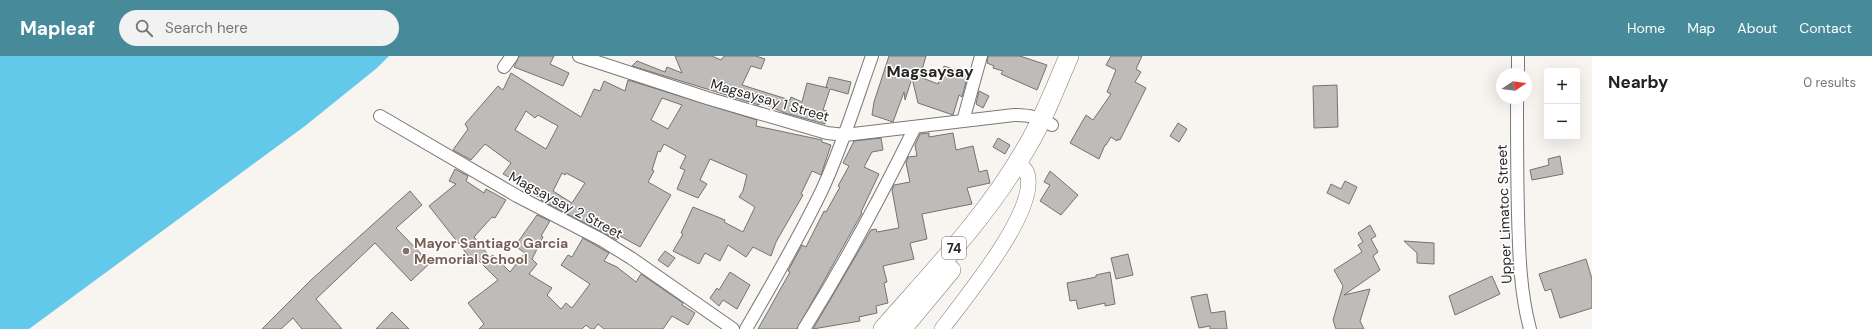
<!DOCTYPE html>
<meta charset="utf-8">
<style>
body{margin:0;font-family:"DM Sans",sans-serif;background:#f2f2f2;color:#202124}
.controls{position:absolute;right:12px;top:12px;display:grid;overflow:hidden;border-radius:4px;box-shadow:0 4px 16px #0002}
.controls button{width:36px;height:36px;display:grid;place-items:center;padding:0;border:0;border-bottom:1px solid #e0e0e0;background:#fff;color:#202124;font:20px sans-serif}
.compass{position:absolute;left:1496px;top:12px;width:36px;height:36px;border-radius:50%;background:#fff;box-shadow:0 4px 16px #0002;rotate:77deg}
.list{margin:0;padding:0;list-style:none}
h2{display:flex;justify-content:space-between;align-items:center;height:52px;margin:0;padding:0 16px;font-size:17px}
h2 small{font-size:13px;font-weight:400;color:#757577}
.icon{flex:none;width:22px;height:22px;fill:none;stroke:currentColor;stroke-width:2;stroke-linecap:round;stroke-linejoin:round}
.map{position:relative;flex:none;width:1592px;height:273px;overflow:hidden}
header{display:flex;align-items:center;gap:24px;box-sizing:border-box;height:56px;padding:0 20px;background:#478b9a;color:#fff}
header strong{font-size:19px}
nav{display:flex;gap:22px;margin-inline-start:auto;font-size:14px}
.search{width:280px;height:36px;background:#f2f2f2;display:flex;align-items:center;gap:10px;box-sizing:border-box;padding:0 14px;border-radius:22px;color:#757577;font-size:15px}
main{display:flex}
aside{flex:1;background:#fff}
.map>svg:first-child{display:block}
.water{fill:#63c9ea}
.building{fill:#bfbbb8;stroke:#75726f;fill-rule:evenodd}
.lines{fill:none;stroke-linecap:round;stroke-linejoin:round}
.minor-casing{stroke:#7b7875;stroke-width:14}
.tertiary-casing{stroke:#7b7875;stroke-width:16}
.primary-casing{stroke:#7b7875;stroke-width:20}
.minor{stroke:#fff;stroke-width:12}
.tertiary{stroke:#fff;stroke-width:15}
.primary{stroke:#fff;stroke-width:19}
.education-dot{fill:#8d6e63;stroke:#fff;stroke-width:1.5}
.labels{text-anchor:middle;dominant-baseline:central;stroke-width:3;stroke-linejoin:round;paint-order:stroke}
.shield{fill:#fff;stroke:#676666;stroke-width:1}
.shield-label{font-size:13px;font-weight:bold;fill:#262524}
.street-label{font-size:14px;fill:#262524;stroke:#fff}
.education-label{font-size:14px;font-weight:bold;fill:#785e54;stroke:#fff;text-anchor:start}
.quarter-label{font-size:16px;font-weight:bold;fill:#262524;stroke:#fff}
</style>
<header>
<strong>Mapleaf</strong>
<div class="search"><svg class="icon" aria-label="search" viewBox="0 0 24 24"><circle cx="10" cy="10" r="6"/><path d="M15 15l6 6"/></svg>Search here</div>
<nav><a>Home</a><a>Map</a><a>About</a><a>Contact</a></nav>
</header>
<main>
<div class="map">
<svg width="1592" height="273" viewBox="0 0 1592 273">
<rect width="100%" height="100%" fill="#f8f5f1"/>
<polygon class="water" points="0,0 389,0 377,12 305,70 29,273 0,273"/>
<g class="building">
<polygon points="519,0 554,0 550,8 569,17 563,30 514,11"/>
<polygon points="675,0 712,0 721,4 724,0 756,0 765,3 761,13 751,10 742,29 790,44 791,41 802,46 807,27 828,32 826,31 829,21 851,26 848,38 830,33 823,54 827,55 825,68 785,57 759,46 759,49 632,10 637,5 665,16 667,11 682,17"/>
<polygon points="889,0 926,0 920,21 938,28 944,10 968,18 962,41 959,39 953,59 918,47 912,22 905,44 904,36 893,66 872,59 874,46"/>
<polygon points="988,0 1020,0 1047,9 1037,34 1001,18 1003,15 993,12 994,10 987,7"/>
<polygon points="1111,0 1142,0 1136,13 1141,16 1135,26 1146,32 1120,84 1118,83 1117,85 1111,81 1106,89 1105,89 1099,103 1070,87 1086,59 1093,64 1111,38 1107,36 1116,14 1106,9"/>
<path d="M511,17L581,61L594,33L600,35L604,25L625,35L628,24L757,64L756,70L822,84V86L831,89L821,119L812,115L801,138L803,139L776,186L771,200L753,191L746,201L728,189L720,205L705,197L699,208L673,195L683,178L681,177L693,151L725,164L724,166L743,176L755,151L739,141L743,135L747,119L710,103L700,124L707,128L698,142L677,133L685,114L680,112L686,100L664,88L660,96L658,95L652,114L654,115L648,126L671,139L640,191L620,180L617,184L541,144L542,143L525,133L527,131L503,118L511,107L485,88L471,104L453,94L468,73L465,68L498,30L503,34ZM662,42L682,49L668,73L651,64ZM526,55L535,62L538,59L558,70L546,93L515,74ZM562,117L565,119L566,117L585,127L572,147L553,135Z"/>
<polygon points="1337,29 1338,71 1314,72 1313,30"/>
<polygon points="979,35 989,40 983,52 976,48"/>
<polygon points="1178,67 1187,73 1179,86 1170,80"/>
<polygon points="929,77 929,81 953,77 956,94 973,90 979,116 987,114 990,127 967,132 972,148 922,158 927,183 910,187 914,203 883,210 887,226 884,227 888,247 876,250 877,257 859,261 860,265 813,273 871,174 876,173 877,176 899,172 892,134 894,129 910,126 906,107 908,101 917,100 915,89 920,78"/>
<polygon points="881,82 883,94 872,96 864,111 879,118 861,156 862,157 797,273 758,273 790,216 788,215 802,189 806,191 824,155 826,156 840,131 838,130 849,110 843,107 854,85"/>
<polygon points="998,82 1010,89 1005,98 993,91"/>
<polygon points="1560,100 1563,118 1532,124 1530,114 1549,109 1548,103"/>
<polygon points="455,113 468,120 466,125 484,137 486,133 506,144 495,162 492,161 474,181 490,201 493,199 510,216 525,197 515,190 537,159 550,165 541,180 543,181 532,203 537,208 529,218 552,232 547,239 561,253 566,247 572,252 590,228 561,209 568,199 572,201 583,182 609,197 604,205 617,211 636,226 641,218 683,247 682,249 695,257 688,269 672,260 663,273 604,273 598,268 594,273 591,273 586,269 582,273 479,273 484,268 468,247 498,224 474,200 471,203 429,150 456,128 449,125"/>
<polygon points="1050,115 1078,139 1061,159 1040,145 1050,129 1044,126"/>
<polygon points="1345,125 1357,131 1349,148 1327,137 1331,128 1341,133"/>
<polygon points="410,135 422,149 396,172 430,207 411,225 375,187 316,243 342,273 302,273 293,262 281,273 262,273 311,224"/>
<polygon points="1370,169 1376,180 1371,183 1378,196 1373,200 1380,214 1344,239 1370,233 1360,265 1364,273 1336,273 1333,264 1343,230 1334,214 1362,196 1358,189 1363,186 1358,177"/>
<polygon points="1404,185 1434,187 1434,208 1417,207 1417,197"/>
<polygon points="665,195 675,202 668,211 658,204"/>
<polygon points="1128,198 1133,219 1116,223 1111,202"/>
<polygon points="1586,203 1592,223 1592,252 1560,262 1551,233 1545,235 1539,218"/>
<polygon points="730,216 750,229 737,253 723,244 719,250 710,242 717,232 719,234"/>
<polygon points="1110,216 1115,248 1105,250 1105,247 1078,253 1076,244 1070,245 1067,227 1096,221 1096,219"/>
<polygon points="1492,220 1500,238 1455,259 1449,240"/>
<polygon points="1207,238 1211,257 1225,255 1227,273 1210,273 1210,270 1199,272 1191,241"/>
<polygon points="392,256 409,273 376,273"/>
</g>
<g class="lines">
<g class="minor-casing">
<g id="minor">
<path d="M579,0L707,42L827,77L845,79L1014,59C1029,59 1039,61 1052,69"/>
<polyline points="504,11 512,0"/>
<polyline points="1518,18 1518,0"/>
<path d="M1517,42C1517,81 1517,119 1518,158C1519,196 1520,236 1530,273"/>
<polyline points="380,60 517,140 602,184 631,202 733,273"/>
<polyline points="963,65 981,0"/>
<path d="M746,273C772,228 799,182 822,134C842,91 856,45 872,0"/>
<path d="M804,273C845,207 881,141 915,71"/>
</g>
</g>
<g class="tertiary-casing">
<path id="tertiary" d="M942,273C963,244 1043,150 1026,115C1024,112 1020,109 1018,106"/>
</g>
<g class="primary-casing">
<g id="primary">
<path d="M883,273C933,216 987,160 1025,94C1043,65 1055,32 1069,0"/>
<polyline points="902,273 951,214"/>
</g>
</g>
<use href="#minor" class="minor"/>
<use href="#tertiary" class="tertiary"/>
<use href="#primary" class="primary"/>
</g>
<circle class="education-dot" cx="406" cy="195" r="4"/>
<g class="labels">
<rect class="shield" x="942" y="181" width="24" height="22" rx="3"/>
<g class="shield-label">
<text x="954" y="192">74</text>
</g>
<g class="street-label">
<text transform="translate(770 44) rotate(16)">Magsaysay 1 Street</text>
<text transform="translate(566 149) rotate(28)">Magsaysay 2 Street</text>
<text transform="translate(1504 158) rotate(-92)">Upper Limatoc Street</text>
</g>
<g class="education-label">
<text x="414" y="187">Mayor Santiago Garcia<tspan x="414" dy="16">Memorial School</tspan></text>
</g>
<g class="quarter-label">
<text x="930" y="15">Magsaysay</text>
</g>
</g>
</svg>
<div class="controls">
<button>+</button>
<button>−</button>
</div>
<svg class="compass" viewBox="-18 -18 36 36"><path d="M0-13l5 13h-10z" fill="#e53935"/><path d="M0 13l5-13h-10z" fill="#757577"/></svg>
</div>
<aside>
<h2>Nearby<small>0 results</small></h2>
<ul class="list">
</ul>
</aside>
</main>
